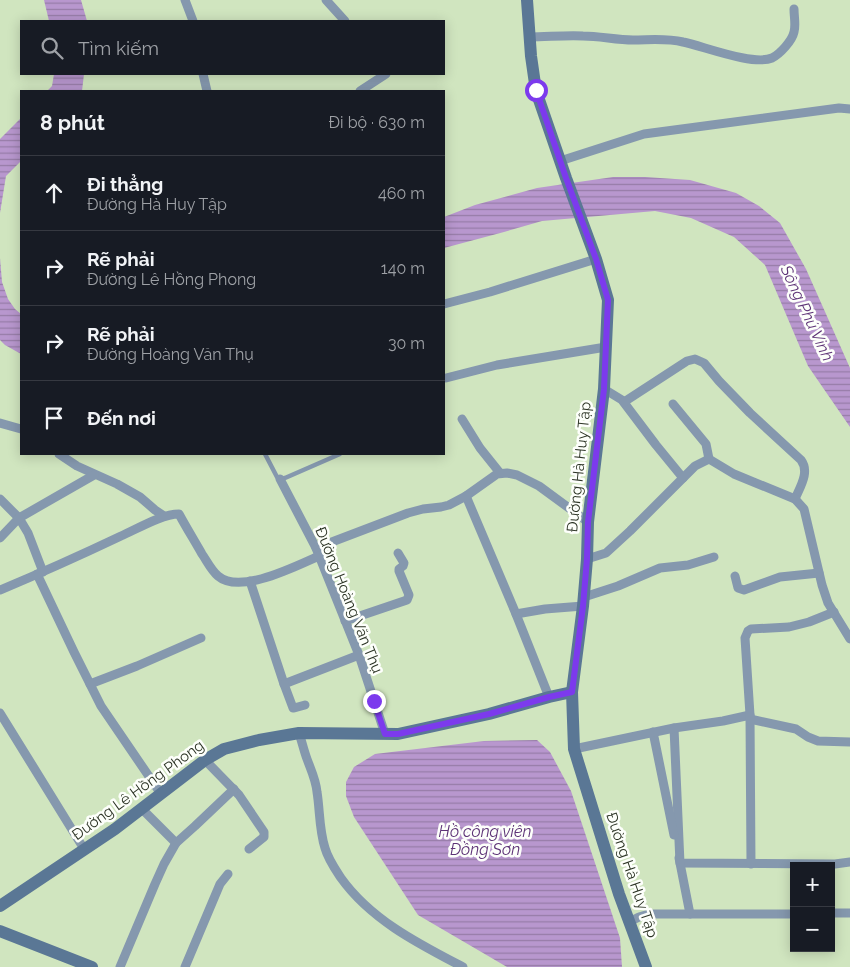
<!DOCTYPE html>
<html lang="vi">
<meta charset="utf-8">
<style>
body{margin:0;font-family:Raleway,sans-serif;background:#242831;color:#f1f3f6}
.controls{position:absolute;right:15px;bottom:15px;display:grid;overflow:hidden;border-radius:0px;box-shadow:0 2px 12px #0003}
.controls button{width:45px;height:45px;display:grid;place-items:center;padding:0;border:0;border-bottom:1px solid #363941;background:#171b24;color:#f1f3f6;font:25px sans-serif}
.stop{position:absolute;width:15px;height:15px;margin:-11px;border:4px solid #7c3aed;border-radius:50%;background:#fff}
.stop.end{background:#7c3aed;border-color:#fff;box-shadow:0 1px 5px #0008}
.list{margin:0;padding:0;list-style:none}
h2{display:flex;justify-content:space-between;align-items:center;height:65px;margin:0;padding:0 20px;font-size:21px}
h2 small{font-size:16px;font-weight:400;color:#9ea1a6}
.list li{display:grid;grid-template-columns:32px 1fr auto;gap:15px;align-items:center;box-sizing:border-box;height:75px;padding:0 20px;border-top:1px solid #363941}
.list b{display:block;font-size:19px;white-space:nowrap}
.list p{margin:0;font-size:16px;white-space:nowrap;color:#9ea1a6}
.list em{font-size:16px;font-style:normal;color:#9ea1a6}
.icon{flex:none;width:28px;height:28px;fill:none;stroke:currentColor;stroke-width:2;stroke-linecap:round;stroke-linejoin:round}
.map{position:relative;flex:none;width:850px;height:967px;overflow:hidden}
.search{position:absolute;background:#171b24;box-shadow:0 2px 12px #0003;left:20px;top:20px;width:425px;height:55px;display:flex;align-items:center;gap:12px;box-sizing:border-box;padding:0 18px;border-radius:0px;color:#9ea1a6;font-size:19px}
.panel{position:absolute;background:#171b24;box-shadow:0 2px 12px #0003;left:20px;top:90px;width:425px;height:365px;border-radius:0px}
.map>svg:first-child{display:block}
.water{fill:url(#water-rules)}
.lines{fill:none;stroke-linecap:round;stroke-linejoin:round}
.service{stroke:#8598ae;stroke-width:4.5}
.minor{stroke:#8598ae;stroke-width:9}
.secondary{stroke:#5a7795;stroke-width:12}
.route{stroke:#7c3aed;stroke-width:6}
.labels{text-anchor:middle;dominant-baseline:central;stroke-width:5;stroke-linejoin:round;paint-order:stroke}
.street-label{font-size:15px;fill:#2b3324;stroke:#fdfffb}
.water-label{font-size:16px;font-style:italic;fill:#5e3477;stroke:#fdfffb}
</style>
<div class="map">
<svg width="850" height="967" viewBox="0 0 850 967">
<defs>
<pattern id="water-rules" width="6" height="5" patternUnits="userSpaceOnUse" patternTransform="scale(1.25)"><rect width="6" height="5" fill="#b897ce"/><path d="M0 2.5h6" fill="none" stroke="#967ca7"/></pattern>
</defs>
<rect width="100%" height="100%" fill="#d0e5bf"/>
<g class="water">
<polygon points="44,0 81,0 87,21 49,21"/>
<polygon points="54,74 84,74 82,91 47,91 52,86"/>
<polygon points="21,118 21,161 6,176 0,213 0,258 2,282 8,299 15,309 21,314 21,354 5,345 0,340 0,139"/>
<polygon points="613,177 645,177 690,180 736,193 759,206 780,223 806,269 850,368 850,427 808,366 765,265 734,237 691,218 655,211 542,221 504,232 444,248 444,217 475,205 537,188"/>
<polygon points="537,740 550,752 571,791 620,938 622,967 507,967 418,915 354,817 346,796 346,782 354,767 375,754 484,741"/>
</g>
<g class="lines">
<polyline class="service" points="265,454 277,477 280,479 285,478 340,454"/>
<g class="minor">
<polyline points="185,0 193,21"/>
<polyline points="326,0 345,21"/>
<path d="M530,37C547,37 566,35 583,36C600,36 616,40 633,40C650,40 666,38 683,42C703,46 753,66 772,58C780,54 792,41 794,32C796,25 794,17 794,9"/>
<polyline points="203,74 207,91"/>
<polyline points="360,91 386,74"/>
<polyline points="560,161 644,134 839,108 850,109"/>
<polyline points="444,304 490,292 596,259"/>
<polyline points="446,378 497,365 606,347"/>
<polyline points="604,389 622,400 656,445 683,478"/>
<path d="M624,402L687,361L695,359L704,363L719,381L750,413L801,460C810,472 800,487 795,499"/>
<polyline points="673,404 706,444 709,459"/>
<polyline points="462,419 480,448 500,473"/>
<polyline points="0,423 21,429"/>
<polyline points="59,454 77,466 117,484 140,497 155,510 164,516"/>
<polyline points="280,479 316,548 359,655 385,734"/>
<polyline points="466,496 516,614 549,697"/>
<polyline points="0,499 19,518 28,533 43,572"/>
<polyline points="0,538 19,518 94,475"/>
<polyline points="316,548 408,513 423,509 441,507 449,505 466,496 497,474 507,473 517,475 539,486 588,522"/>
<polyline points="587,559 606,553 630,531 695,466 709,459 734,474 795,499 804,509 822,585 828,603 850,639"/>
<polyline points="37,574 74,652 101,706 161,794"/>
<polyline points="735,576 738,588 744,590 780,577 819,573"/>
<polyline points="250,581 284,684 359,655"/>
<path d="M0,590C41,573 81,555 121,536C137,529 162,514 179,514C186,527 194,540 202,554C207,561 211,570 218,576C240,595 296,566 319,556"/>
<polyline points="584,597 618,586 660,568 688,565 714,557"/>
<polyline points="516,614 545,609 583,606"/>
<polyline points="345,621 407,600 409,595 399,571 399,569 403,566 404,563 398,553"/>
<polyline points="90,684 137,666 201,638"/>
<polyline points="284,684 293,708 294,708 305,705"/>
<polyline points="0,713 84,849"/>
<polyline points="750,719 796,729 808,737 818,741 850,742"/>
<polyline points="674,728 680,863 835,864 850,862"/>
<polyline points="653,732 674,835"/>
<path d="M299,733C302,742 304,751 307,759C311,770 316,780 317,792C320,810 319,830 325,848C328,859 335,869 341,878C371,920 419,944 463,967"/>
<polyline points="574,749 674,728 723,721 750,715"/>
<polyline points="205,760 239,795 264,832 264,837 249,849"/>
<polyline points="142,809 176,843"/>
<polyline points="679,858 690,914"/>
<polyline points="751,864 750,715 745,638 748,631 751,629 789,627 809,622 834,612"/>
<polyline points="831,913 850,913"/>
<polyline points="629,922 639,917 649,914 794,914"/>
<polyline points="120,967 155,884 164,864 176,843 195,826 234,789"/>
<polyline points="185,967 220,884 228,874"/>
</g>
<g class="secondary">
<polyline points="527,0 531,56 536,91 566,178 596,259 608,300 604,389 588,522 587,559 583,606 572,692 574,749 619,894 646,967"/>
<polyline points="0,906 115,829 205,760 224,749 259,740 299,733 398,734 489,714 549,697 572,692"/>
<polyline points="0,931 92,967"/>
</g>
</g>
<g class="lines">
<polyline class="route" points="374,701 385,734 398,734 489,714 549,697 572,692 583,606 587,559 588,522 604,389 608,300 596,259 566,178 536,90"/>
</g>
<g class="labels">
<g class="street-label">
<text transform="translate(579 467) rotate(-84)">Đường Hà Huy Tập</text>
<text transform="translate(349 600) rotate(68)">Đường Hoàng Văn Thụ</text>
<text transform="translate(138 790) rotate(-36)">Đường Lê Hồng Phong</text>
<text transform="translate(632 875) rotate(71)">Đường Hà Huy Tập</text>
</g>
<g class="water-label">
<text transform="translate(807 313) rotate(65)">Sông Phú Vinh</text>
<text x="485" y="831">Hồ công viên<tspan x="485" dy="18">Đồng Sơn</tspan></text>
</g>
</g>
</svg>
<div class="controls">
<button>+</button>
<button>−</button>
</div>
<div class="stop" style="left:536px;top:90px"></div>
<div class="stop end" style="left:374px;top:701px"></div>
<div class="search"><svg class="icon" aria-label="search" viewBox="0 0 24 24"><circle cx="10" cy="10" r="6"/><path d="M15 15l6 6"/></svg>Tìm kiếm</div>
<section class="panel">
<h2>8 phút<small>Đi bộ · 630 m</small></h2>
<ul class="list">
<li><svg class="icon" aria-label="ahead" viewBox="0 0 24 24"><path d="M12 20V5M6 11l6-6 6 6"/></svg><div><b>Đi thẳng</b><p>Đường Hà Huy Tập</p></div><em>460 m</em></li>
<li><svg class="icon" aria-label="right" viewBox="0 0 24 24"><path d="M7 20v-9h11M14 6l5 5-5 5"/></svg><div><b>Rẽ phải</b><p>Đường Lê Hồng Phong</p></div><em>140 m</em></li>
<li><svg class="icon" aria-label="right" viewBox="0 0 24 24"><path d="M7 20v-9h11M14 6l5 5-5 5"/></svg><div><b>Rẽ phải</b><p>Đường Hoàng Văn Thụ</p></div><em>30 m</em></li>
<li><svg class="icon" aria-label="arrive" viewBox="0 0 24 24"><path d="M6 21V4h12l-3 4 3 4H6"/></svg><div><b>Đến nơi</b></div></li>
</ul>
</section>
</div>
